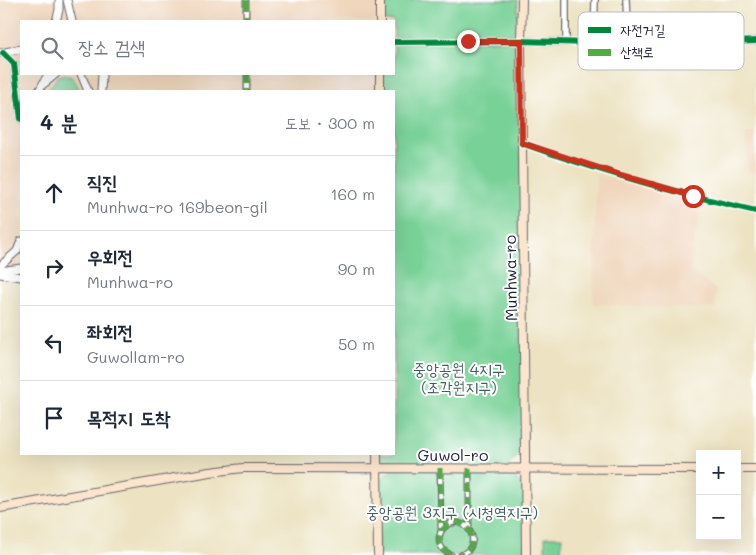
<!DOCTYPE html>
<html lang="ko">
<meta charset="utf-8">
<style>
body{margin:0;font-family:Mali,"Poor Story",sans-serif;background:#f2f2f3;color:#1f2937}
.controls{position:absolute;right:15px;bottom:15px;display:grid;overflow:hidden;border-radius:0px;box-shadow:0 5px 20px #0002}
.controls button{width:45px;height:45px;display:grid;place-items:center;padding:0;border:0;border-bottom:1px solid #e0e1e3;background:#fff;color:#1f2937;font:25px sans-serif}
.stop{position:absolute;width:15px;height:15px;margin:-11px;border:4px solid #c8321e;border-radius:50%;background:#fff}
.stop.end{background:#c8321e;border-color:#fff;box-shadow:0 1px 5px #0008}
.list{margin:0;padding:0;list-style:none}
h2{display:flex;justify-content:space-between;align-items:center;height:65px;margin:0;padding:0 20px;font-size:21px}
h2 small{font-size:16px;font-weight:400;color:#747a83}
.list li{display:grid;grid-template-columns:32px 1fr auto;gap:15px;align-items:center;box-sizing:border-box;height:75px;padding:0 20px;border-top:1px solid #e0e1e3}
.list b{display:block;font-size:19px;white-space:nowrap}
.list p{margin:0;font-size:16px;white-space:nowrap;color:#747a83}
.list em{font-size:16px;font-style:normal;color:#747a83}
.icon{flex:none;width:28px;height:28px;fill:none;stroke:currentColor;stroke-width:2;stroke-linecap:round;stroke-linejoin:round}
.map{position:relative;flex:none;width:756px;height:555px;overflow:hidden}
.search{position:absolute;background:#fff;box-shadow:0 5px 20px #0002;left:20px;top:20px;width:375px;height:55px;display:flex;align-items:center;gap:12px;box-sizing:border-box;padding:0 18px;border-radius:0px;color:#747a83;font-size:19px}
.panel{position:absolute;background:#fff;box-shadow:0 5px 20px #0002;left:20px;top:90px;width:375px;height:365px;border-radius:0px}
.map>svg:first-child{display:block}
.built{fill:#f0d6bc}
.green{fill:#78d197;stroke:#4d7a69}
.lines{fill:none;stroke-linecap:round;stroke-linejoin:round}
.pedestrian-casing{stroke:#69666b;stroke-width:7}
.minor-casing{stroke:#69666b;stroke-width:8}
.tertiary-casing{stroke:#69666b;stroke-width:9}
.secondary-casing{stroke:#69666b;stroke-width:10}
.pedestrian{stroke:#fff;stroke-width:4.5}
.minor{stroke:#fff;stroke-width:5.5}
.tertiary{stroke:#fff;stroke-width:7}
.secondary{stroke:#fce5cf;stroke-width:8}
.quiet{stroke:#53aa46;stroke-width:5;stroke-dasharray:10 5;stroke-linecap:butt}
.cycleway-casing{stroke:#fff;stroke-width:9}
.cycleway{stroke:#00873e;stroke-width:6}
.route{stroke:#c8321e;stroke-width:6}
.labels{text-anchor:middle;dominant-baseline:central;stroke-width:4;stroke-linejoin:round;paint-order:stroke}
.street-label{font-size:16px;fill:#22223b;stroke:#fff}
.park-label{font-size:16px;fill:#405f5b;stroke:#fff}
.key{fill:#fff;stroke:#bdbdc4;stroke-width:1}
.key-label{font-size:14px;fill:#22223b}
</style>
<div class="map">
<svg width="756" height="555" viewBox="0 0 756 555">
<rect width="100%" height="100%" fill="#fff"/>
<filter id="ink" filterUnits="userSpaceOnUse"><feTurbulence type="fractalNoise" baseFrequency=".02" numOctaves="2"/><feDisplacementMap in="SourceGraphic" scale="10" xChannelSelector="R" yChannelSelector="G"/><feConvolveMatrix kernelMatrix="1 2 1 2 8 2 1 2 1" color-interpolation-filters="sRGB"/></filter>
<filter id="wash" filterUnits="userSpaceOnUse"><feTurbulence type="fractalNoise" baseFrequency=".0096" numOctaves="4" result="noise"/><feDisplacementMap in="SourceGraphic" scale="20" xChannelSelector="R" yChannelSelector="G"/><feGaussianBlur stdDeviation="1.12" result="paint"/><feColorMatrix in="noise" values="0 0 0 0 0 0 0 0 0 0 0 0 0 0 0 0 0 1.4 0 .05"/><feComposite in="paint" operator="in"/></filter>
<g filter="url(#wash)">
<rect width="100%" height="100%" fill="#ede3c3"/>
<g class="built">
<polygon points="0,0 380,0 380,21 21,21 21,74 380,74 380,91 21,91 21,277 0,274"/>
<polygon points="746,133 756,133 756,175 748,170"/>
<polygon points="596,174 700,205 690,270 716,290 715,309 593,304"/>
</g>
<g class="green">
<polygon points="380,0 518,0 517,37 477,41 511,41 521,54 525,449 506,468 525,488 526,555 378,555 378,482 394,468 377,468 377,454 394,454 394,91 380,91 380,74 394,74 394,21 380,21"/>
<polygon points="65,74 72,76 81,91 48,91 58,76"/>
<polygon points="545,537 562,537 561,555 545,555"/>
</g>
</g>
<g filter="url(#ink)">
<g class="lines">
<g class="pedestrian-casing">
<g id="pedestrian">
<polyline points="246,0 246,21"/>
<polyline points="247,74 247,91"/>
<polyline points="440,468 441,531"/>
<polyline points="469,468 469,529"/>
<path d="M451,555C445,552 440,548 439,541C439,536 441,530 445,527C463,511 487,543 461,555"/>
</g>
</g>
<g class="minor-casing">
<g id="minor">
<polyline points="566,0 566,42"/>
<polyline points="626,0 627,22"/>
<polyline points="594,43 595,0"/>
<path d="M522,143C598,171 677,193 756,211"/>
</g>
</g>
<g class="tertiary-casing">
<g id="tertiary">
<polyline points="67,0 72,21"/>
<polyline points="56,21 59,10 59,0"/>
<polyline points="394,42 521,41 661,45 756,41"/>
<polyline points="0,53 21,49"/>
<polyline points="3,53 14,64 21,119"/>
<polyline points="81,74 88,91"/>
<polyline points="45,83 56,74"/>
<polyline points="39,91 48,74"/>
<polyline points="101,91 102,74"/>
<polyline points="0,266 17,251 21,241"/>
<polyline points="0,271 21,268"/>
<polyline points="0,274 21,277"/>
</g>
</g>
<g class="secondary-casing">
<g id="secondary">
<polyline points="522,0 521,41 526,555"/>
<polyline points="380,21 380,0"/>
<polyline points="380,91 380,74"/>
<polyline points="377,454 378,555"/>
<polyline points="737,469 756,469"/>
<polyline points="0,508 210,472 243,468 700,469"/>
</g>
</g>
<use href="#pedestrian" class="pedestrian"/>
<use href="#minor" class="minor"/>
<use href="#tertiary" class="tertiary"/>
<use href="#secondary" class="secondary"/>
<g class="quiet">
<polyline points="246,0 246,21"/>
<polyline points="247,74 247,91"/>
<polyline points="440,468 441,531"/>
<polyline points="469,468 469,529"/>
<path d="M451,555C445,552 440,548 439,541C439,536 441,530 445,527C463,511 487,543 461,555"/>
</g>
<g class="cycleway-casing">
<g id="cycleway">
<polyline points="394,42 521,41 661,45 756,41"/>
<polyline points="3,53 14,64 21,119"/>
<path d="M522,143C598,171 677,193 756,211"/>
</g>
</g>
<use href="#cycleway" class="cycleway"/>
</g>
</g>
<g class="lines" filter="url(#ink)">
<polyline class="route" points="468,41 521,41 522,143 621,175 693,196"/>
</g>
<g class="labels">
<g class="street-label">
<text transform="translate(510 278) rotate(-91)">Munhwa-ro</text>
<text x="453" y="454">Guwol-ro</text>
</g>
<g class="park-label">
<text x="459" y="368">중앙공원 4지구<tspan x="459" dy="18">(조각원지구)</tspan></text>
<text x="452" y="511">중앙공원 3지구 (시청역지구)</text>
</g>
</g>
<rect x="578" y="12" width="166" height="58" rx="8" class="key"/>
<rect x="588" y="27" width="23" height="6" fill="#00873e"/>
<rect x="588" y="49" width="23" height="7" fill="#53aa46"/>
<g class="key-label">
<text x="620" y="35">자전거길</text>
<text x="620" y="57">산책로</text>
</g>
</svg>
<div class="controls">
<button>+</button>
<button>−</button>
</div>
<div class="stop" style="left:693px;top:196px"></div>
<div class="stop end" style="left:468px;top:41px"></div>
<div class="search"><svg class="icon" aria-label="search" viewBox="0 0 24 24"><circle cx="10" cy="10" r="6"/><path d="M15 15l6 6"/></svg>장소 검색</div>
<section class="panel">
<h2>4 분<small>도보 · 300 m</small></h2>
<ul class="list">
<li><svg class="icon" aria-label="ahead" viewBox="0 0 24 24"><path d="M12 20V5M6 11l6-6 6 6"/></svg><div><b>직진</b><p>Munhwa-ro 169beon-gil</p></div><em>160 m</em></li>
<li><svg class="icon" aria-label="right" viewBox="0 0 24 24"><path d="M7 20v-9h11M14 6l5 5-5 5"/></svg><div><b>우회전</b><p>Munhwa-ro</p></div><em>90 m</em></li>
<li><svg class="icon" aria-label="left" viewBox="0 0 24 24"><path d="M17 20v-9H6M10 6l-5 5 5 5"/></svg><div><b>좌회전</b><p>Guwollam-ro</p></div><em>50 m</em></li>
<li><svg class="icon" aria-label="arrive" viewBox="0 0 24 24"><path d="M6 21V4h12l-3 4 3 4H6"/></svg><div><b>목적지 도착</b></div></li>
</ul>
</section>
</div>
